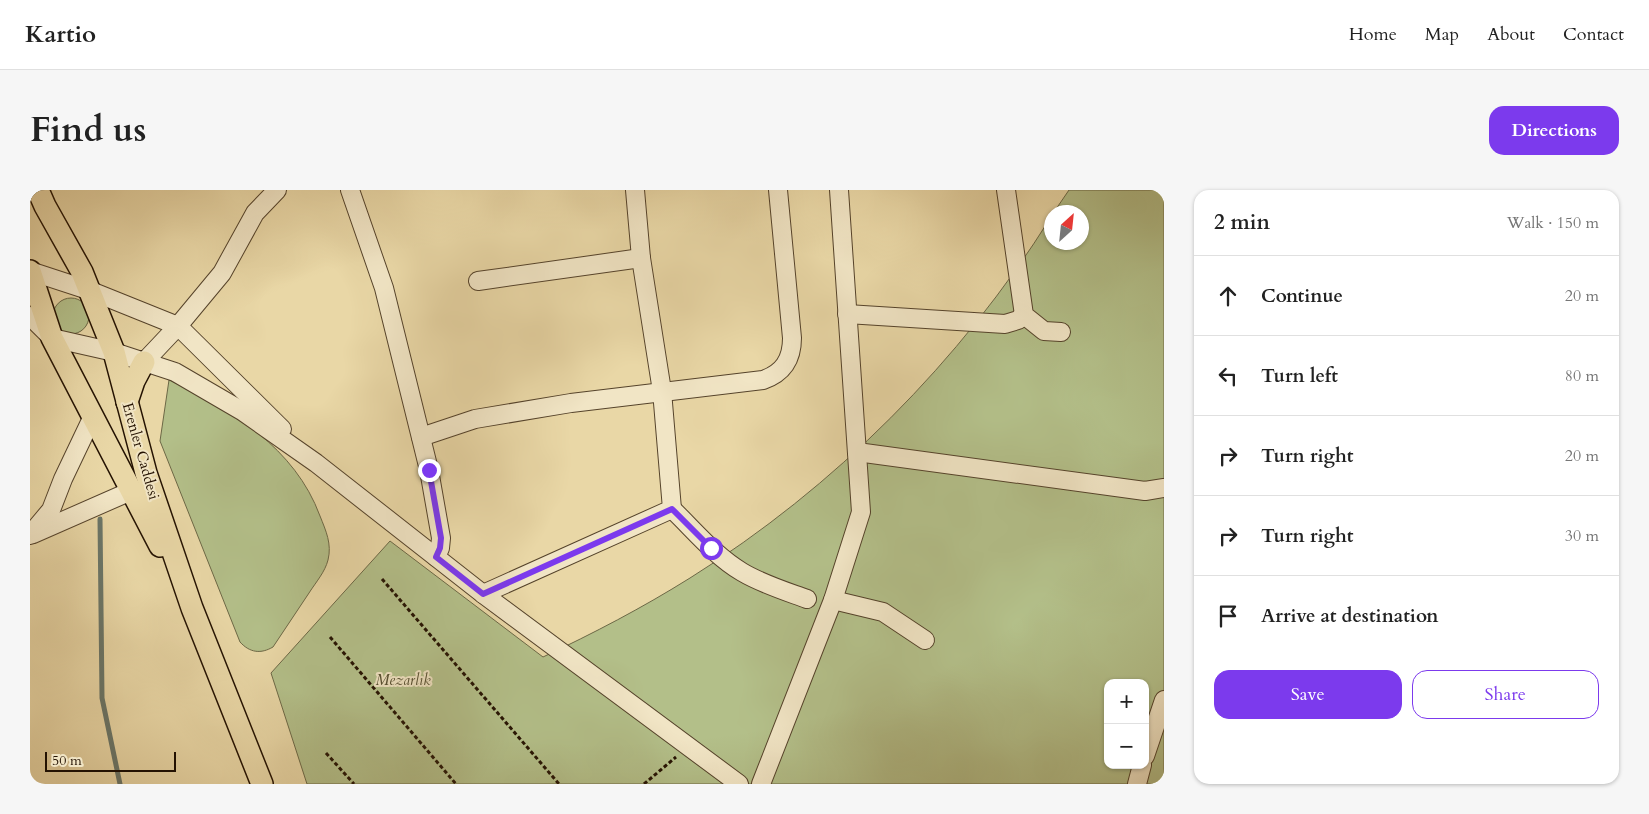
<!DOCTYPE html>
<meta charset="utf-8">
<style>
body{margin:0;font-family:Cardo,serif;background:#f6f6f6;color:#222}
.controls{position:absolute;right:15px;bottom:15px;display:grid;overflow:hidden;border-radius:10px;box-shadow:0 1px 4px #0004}
.controls button{width:45px;height:45px;display:grid;place-items:center;padding:0;border:0;border-bottom:1px solid #e0e0e0;background:#fff;color:#222;font:25px sans-serif}
.compass{position:absolute;left:1014px;top:15px;width:45px;height:45px;border-radius:50%;background:#fff;box-shadow:0 1px 4px #0004;rotate:27deg}
.scale{position:absolute;left:15px;bottom:12px;width:131px;box-sizing:border-box;padding-left:5px;border:2px solid #241202;border-top:0;font-size:14px;line-height:18px;white-space:nowrap;color:#241202;-webkit-text-stroke:4px #f1e5c5;paint-order:stroke}
.stop{position:absolute;width:15px;height:15px;margin:-11px;border:4px solid #7c3aed;border-radius:50%;background:#fff}
.stop.end{background:#7c3aed;border-color:#fff;box-shadow:0 1px 5px #0008}
.list{margin:0;padding:0;list-style:none}
h2{display:flex;justify-content:space-between;align-items:center;height:65px;margin:0;padding:0 20px;font-size:21px}
h2 small{font-size:16px;font-weight:400;color:#767676}
.list li{display:grid;grid-template-columns:32px 1fr auto;gap:15px;align-items:center;box-sizing:border-box;height:80px;padding:0 20px;border-top:1px solid #e0e0e0}
.list b{display:block;font-size:19px;white-space:nowrap}
.list em{font-size:16px;font-style:normal;color:#767676}
.actions{display:flex;gap:10px;padding:15px 20px}
.actions a{flex:1;padding:11px 0;border:1px solid #7c3aed;border-radius:15px;text-align:center;font-size:18px;color:#7c3aed}
.actions .main{background:#7c3aed;color:#fff}
.icon{flex:none;width:28px;height:28px;fill:none;stroke:currentColor;stroke-width:2;stroke-linecap:round;stroke-linejoin:round}
.map{position:relative;flex:none;width:1134px;height:594px;overflow:hidden;border-radius:15px}
header{display:flex;align-items:center;gap:30px;box-sizing:border-box;height:70px;padding:0 25px;background:#fff;border-bottom:1px solid #e0e0e0}
header strong{font-size:24px}
nav{display:flex;gap:28px;margin-inline-start:auto;font-size:18px}
.intro{display:flex;align-items:center;justify-content:space-between;box-sizing:border-box;height:120px;padding:0 30px}
h1{margin:0;font-size:35px}
.button{padding:12px 22px;border-radius:15px;background:#7c3aed;color:#fff;font-size:18px;font-weight:700}
main{display:flex;gap:30px;padding:0 30px}
aside{flex:1;background:#fff;border-radius:15px;box-shadow:0 1px 4px #0004}
.map>svg:first-child{display:block}
.green{fill:#b3bf89;stroke:#6c6846;fill-rule:evenodd}
.lines{fill:none;stroke-linecap:round;stroke-linejoin:round}
.stream{stroke:#6a7669;stroke-width:5}
.minor-casing{stroke:#55432b;stroke-width:20}
.major-casing{stroke:#241202;stroke-width:24}
.path{stroke:#241202;stroke-width:3;stroke-dasharray:4 2.5;stroke-linecap:butt}
.minor{stroke:#f1e5c5;stroke-width:18}
.major{stroke:#e9d7a6;stroke-width:21}
.route{stroke:#7c3aed;stroke-width:6}
.labels{text-anchor:middle;dominant-baseline:central;stroke-width:4;stroke-linejoin:round;paint-order:stroke}
.street-label{font-size:15px;fill:#241202;stroke:#f1e5c5}
.park-label{font-size:15px;font-style:italic;fill:#564f31;stroke:#f1e5c5}
</style>
<header>
<strong>Kartio</strong>
<nav><a>Home</a><a>Map</a><a>About</a><a>Contact</a></nav>
</header>
<div class="intro"><h1>Find us</h1><a class="button">Directions</a></div>
<main>
<div class="map">
<svg width="1134" height="594" viewBox="0 0 1134 594">
<rect width="100%" height="100%" fill="#e9d7a6"/>
<filter id="stains"><feTurbulence type="fractalNoise" baseFrequency=".004" numOctaves="4"/><feColorMatrix values="0 0 0 0 .2 0 0 0 0 .09 0 0 0 0 .02 0 0 0 .5 -.17"/></filter>
<radialGradient id="worn" r=".72"><stop offset=".6" stop-color="#630" stop-opacity="0"/><stop offset="1" stop-color="#630" stop-opacity=".3"/></radialGradient>
<g class="green">
<path d="M1039,0H1134V594H277L241,483L360,351L513,467C564,443 612,418 660,388C804,298 931,171 1021,27L1022,52H1052V22H1024ZM1078,493H1115V575H1078Z"/>
<circle cx="41" cy="126" r="18"/>
<path d="M139,190C201,219 265,258 290,326C296,341 302,354 298,370C295,382 286,392 279,403C267,421 255,439 243,457C231,464 220,463 210,452L130,251Z"/>
</g>
<g class="lines">
<polyline class="stream" points="70,329 72,508 90,594"/>
<g class="minor-casing">
<g id="minor">
<polyline points="320,0 354,98 399,280 411,348 410,358 406,367"/>
<polyline points="976,0 994,125 1014,141 1031,142"/>
<polyline points="0,81 61,101 148,136 252,239"/>
<polyline points="448,91 611,68"/>
<polyline points="817,124 975,134 988,130 994,125"/>
<polyline points="0,126 22,148 84,162 145,182 212,221 286,273 453,404 709,594"/>
<polyline points="114,172 148,136 192,83 225,23 247,0"/>
<path d="M391,247L445,229L541,213L733,190C753,183 762,170 762,148L748,0"/>
<polyline points="827,262 1115,301 1134,298"/>
<path d="M642,319C664,340 685,366 712,382C732,394 755,401 777,409"/>
<polyline points="3,344 101,301"/>
<polyline points="0,345 21,320 33,289 63,226"/>
<polyline points="453,404 642,319 632,201 611,68 605,0"/>
<polyline points="803,410 853,422 895,450"/>
<polyline points="1115,566 1134,510"/>
<polyline points="731,594 803,410 831,322 809,0"/>
<polyline points="1107,594 1112,575"/>
</g>
</g>
<g class="major-casing">
<g id="major">
<polyline points="8,0 15,16 52,82 84,162 116,283 162,418 232,594"/>
<polyline points="0,81 22,148 130,356"/>
<polyline points="97,212 104,191 114,172"/>
</g>
</g>
<g class="path">
<polyline points="352,389 529,594"/>
<polyline points="300,447 426,594"/>
<polyline points="296,563 324,594"/>
<polyline points="614,594 646,567"/>
</g>
<use href="#minor" class="minor"/>
<use href="#major" class="major"/>
</g>
<g class="lines">
<polyline class="route" points="399,280 411,348 410,358 406,367 453,404 642,319 681,358"/>
</g>
<g class="labels">
<g class="street-label">
<text transform="translate(111 261) rotate(74)">Erenler Caddesi</text>
</g>
<g class="park-label">
<text x="373" y="490">Mezarlık</text>
</g>
</g>
<rect width="100%" height="100%" filter="url(#stains)"/>
<rect width="100%" height="100%" fill="url(#worn)"/>
</svg>
<div class="controls">
<button>+</button>
<button>−</button>
</div>
<svg class="compass" viewBox="-18 -18 36 36"><path d="M0-13l5 13h-10z" fill="#e53935"/><path d="M0 13l5-13h-10z" fill="#767676"/></svg>
<div class="scale">50 m</div>
<div class="stop" style="left:681px;top:358px"></div>
<div class="stop end" style="left:399px;top:280px"></div>
</div>
<aside>
<h2>2 min<small>Walk · 150 m</small></h2>
<ul class="list">
<li><svg class="icon" aria-label="ahead" viewBox="0 0 24 24"><path d="M12 20V5M6 11l6-6 6 6"/></svg><div><b>Continue</b></div><em>20 m</em></li>
<li><svg class="icon" aria-label="left" viewBox="0 0 24 24"><path d="M17 20v-9H6M10 6l-5 5 5 5"/></svg><div><b>Turn left</b></div><em>80 m</em></li>
<li><svg class="icon" aria-label="right" viewBox="0 0 24 24"><path d="M7 20v-9h11M14 6l5 5-5 5"/></svg><div><b>Turn right</b></div><em>20 m</em></li>
<li><svg class="icon" aria-label="right" viewBox="0 0 24 24"><path d="M7 20v-9h11M14 6l5 5-5 5"/></svg><div><b>Turn right</b></div><em>30 m</em></li>
<li><svg class="icon" aria-label="arrive" viewBox="0 0 24 24"><path d="M6 21V4h12l-3 4 3 4H6"/></svg><div><b>Arrive at destination</b></div></li>
</ul>
<div class="actions"><a class="main">Save</a><a>Share</a></div>
</aside>
</main>
